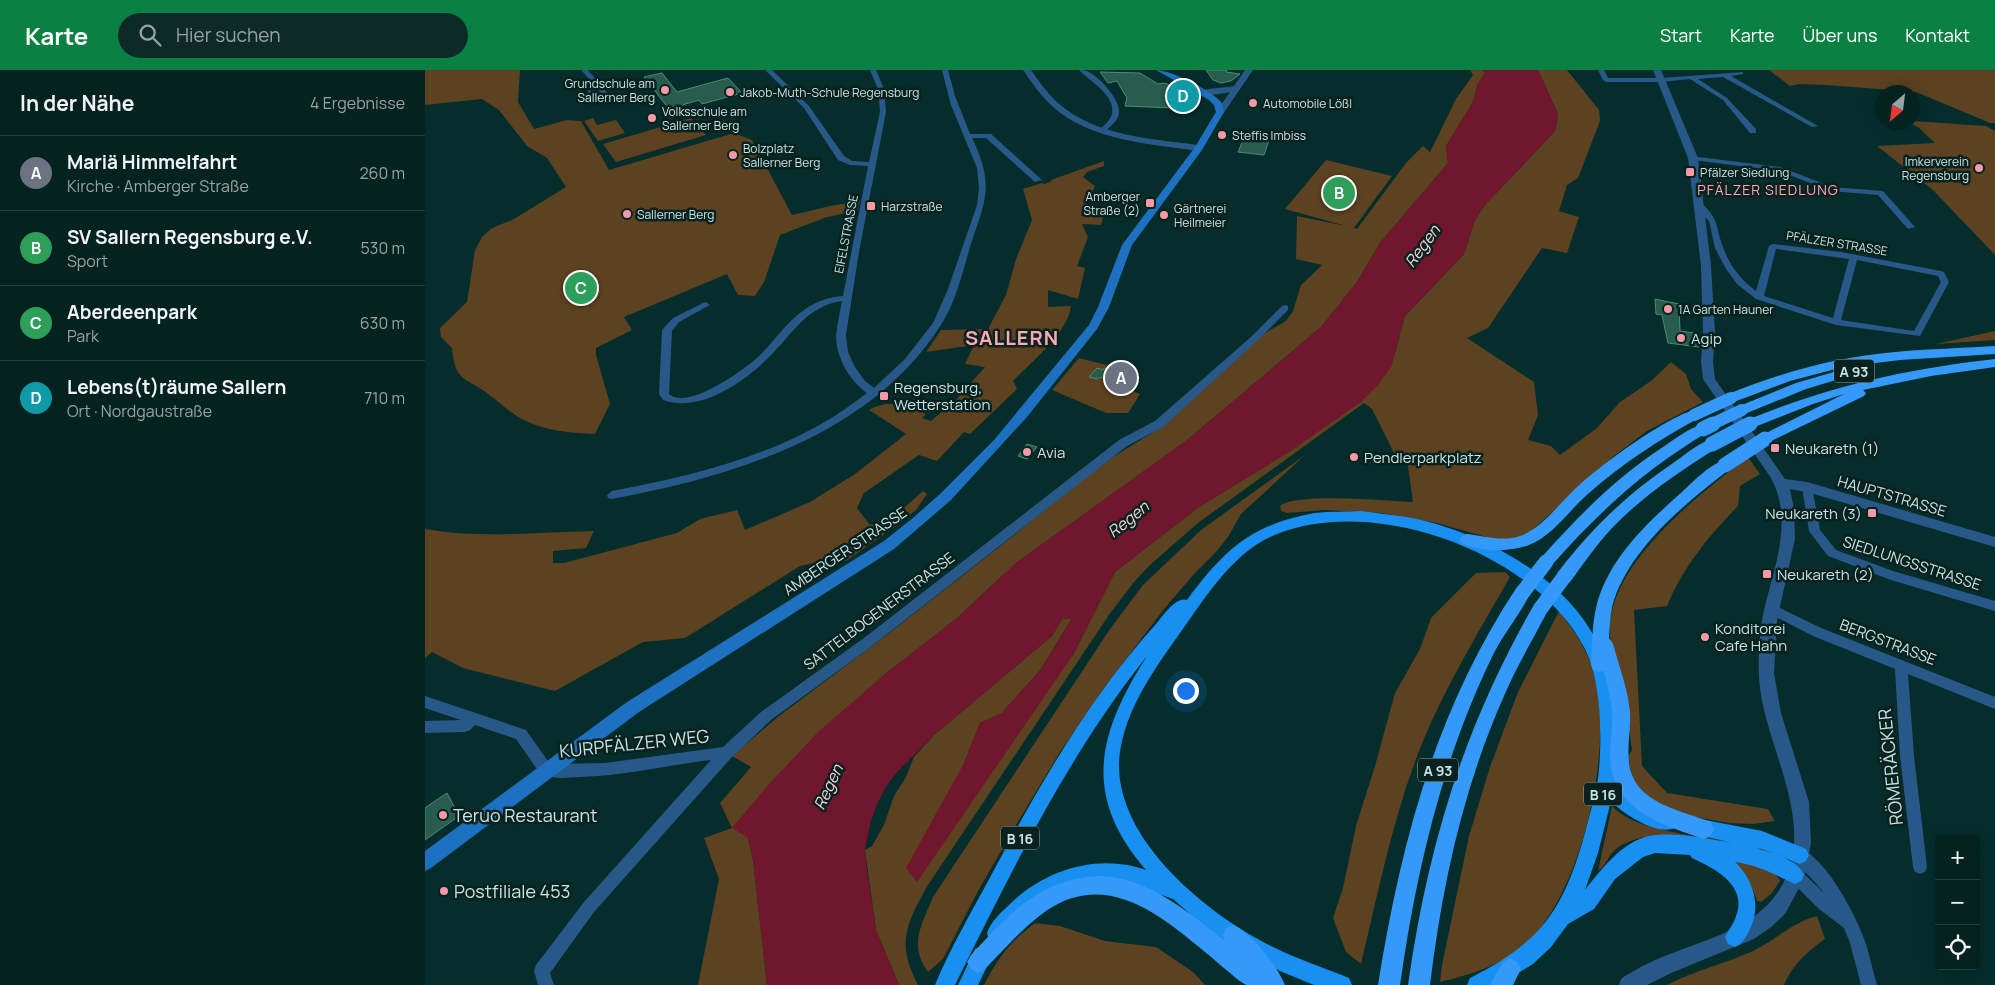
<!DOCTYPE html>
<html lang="de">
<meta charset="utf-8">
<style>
body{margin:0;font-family:Manrope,sans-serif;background:#0d2a29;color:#f1f3f6}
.controls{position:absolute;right:15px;bottom:15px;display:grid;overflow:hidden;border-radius:5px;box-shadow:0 5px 20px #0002}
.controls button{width:45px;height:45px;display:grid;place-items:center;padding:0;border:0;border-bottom:1px solid #243f3e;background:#032220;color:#f1f3f6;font:25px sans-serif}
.compass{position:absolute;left:1450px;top:15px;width:45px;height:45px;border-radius:50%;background:#032220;box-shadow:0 5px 20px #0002;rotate:208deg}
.you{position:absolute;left:760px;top:620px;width:18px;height:18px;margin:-12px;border:4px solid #fff;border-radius:50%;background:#1a73e8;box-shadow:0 0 0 8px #1a73e833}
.badge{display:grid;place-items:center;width:32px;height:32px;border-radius:50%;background:#0b8043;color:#fff;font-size:16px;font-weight:700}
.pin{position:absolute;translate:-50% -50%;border:2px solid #fff;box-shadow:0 1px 5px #0006}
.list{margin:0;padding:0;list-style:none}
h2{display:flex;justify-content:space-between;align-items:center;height:65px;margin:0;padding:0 20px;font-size:21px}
h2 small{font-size:16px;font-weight:400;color:#97a4a5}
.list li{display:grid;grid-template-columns:32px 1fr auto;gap:15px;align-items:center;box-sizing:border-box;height:75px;padding:0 20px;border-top:1px solid #243f3e}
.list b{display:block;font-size:19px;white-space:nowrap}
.list p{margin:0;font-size:16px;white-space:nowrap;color:#97a4a5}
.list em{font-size:16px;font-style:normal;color:#97a4a5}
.icon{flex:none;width:28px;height:28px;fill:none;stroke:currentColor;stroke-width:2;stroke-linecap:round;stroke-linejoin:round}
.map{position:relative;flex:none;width:1570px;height:915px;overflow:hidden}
header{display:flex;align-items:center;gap:30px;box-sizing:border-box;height:70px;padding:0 25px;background:#0b8043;color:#fff}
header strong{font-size:24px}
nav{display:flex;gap:28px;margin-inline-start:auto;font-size:18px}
.search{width:350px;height:45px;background:#0d2a29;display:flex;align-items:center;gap:12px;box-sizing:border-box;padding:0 18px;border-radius:28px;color:#97a4a5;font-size:19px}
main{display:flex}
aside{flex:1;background:#032220}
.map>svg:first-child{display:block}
.green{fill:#5c4220}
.water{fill:#70172d}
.building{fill:#285c4c;stroke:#4d8b78}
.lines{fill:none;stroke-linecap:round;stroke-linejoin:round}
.minor{fill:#285888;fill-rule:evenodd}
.tertiary{fill:#285888;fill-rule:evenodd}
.secondary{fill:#1d71c0;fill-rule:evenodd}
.trunk{fill:#1a8ff2;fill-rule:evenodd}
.motorway{fill:#3599fa;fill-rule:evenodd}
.motorway-bridge-far1{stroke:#3599fa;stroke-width:12}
.motorway-bridge{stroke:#3599fa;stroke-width:15}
.poi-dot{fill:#f49aa6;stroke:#0a2120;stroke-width:2}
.labels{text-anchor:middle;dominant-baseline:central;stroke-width:5;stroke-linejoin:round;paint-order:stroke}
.far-poi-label{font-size:12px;fill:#c3e5e3;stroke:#0a2120;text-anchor:start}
.far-street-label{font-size:12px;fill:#c3e5e3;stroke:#0a2120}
.far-neighbourhood-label{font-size:14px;letter-spacing:1px;fill:#feaab4;stroke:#0a2120}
.shield{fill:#0a2120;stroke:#8caaa8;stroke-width:1}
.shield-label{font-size:14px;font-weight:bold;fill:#c3e5e3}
.poi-label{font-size:15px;fill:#c3e5e3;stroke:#0a2120;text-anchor:start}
.street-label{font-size:15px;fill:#c3e5e3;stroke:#0a2120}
.water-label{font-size:16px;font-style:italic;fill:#f4d4d7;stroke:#0a2120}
.near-street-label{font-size:18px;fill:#c3e5e3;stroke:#0a2120}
.near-poi-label{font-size:18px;fill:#c3e5e3;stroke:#0a2120;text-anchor:start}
.district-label{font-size:20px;font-weight:bold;letter-spacing:1px;fill:#feaab4;stroke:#0a2120}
</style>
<header>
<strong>Karte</strong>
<div class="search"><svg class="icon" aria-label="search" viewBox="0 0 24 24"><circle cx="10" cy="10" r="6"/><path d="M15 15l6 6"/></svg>Hier suchen</div>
<nav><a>Start</a><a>Karte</a><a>Über uns</a><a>Kontakt</a></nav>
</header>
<main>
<aside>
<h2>In der Nähe<small>4 Ergebnisse</small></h2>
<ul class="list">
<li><span class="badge" style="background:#6b7280">A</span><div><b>Mariä Himmelfahrt</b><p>Kirche · Amberger Straße</p></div><em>260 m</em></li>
<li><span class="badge" style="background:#2e9e5b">B</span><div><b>SV Sallern Regensburg e.V.</b><p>Sport</p></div><em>530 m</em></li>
<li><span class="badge" style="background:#2e9e5b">C</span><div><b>Aberdeenpark</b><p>Park</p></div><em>630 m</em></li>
<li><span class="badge" style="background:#0f9aa8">D</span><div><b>Lebens(t)räume Sallern</b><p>Ort · Nordgaustraße</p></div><em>710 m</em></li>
</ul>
</aside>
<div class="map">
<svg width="1570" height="915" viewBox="0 0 1570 915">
<rect width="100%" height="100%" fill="#042d2b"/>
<g class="green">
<path d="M0,0H95L93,32L109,59L142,50L156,51L184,100L309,63L327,70L367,145L405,136L435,131L433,140L399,148L355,165L339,212L330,226L313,225L302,204L199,247L207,260L171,278V285L185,334L170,364C146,363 121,361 99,350C85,343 74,332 62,323C38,306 30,311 27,278L16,267L15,258L42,232L50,180L57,167L67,158L89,149L141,117L122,88L102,76L74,40L57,29L0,35Z"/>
<polygon points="1045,0 1058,0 1060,3 1053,13 1048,32 1021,76 1023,93 955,173 932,212 896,257 761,371 591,493 532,548 459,605 323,768 328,790 342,915 273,915 294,809 279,768 307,758 295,733 326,697 307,686 354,646 463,564 588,466 645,419 688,387 735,358 840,263 861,251 868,241 876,215 897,195 871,189 872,146 921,156 860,139 901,90 967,106 929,158 932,159 981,93 998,76 1005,82 1031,29 1048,5"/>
<path d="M1113,0H1142L1174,40L1175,51L1153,108L1142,115L1134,141L1154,147L1142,183L1117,178L1063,258L1042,268L1109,312L1113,345L1103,370L1126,376L1135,385L1172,358L1195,332L1226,311L1246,292L1261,304L1266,319L1278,332L1222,361L1189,386L1103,464L1088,470L1065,468L1012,453L956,443L900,440L862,443L856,441L855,436C871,422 963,431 988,432L982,389L970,385L947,339L939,333L773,453L726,494L709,512L686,542L503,815C481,854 471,873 493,915H474L451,860L440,780L447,776L459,755L469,726L481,707L489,687L509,665L627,566L637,549L647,548L616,599L577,643L555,653L539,693L648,585L690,502L774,437L870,378L966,297L980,246L1039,184L1050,150L1060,135L1130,61L1133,44Z"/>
<polygon points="1344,0 1570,0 1570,53 1565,53 1491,22 1401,15 1375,14 1365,16"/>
<polygon points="168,48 172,55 191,50 200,63 173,71 159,51"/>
<polygon points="266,48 281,65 191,92 178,74"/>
<polygon points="1488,51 1561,56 1570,61 1570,185 1508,120 1452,76 1510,73 1493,57 1485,53"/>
<path d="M679,91V96L662,102L658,107L670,116L656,146L678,147L676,155L657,154L663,167L652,196L660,198L653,229L623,220V237L646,236C643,263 606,292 588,311L592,319L545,364L539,362L512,391L494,385L439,423L432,438L445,455L465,450L498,421L502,424L491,440L471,456L421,491L402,490L375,496L260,568L218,572L130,621L38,598L7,582L0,588V459C56,469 113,462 169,461L161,478L128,481V493H139L252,463L275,449L312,440L320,460L385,432L430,404L481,364L444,340C463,328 482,336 501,344L497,348L506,351L529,332L560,297L540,294L549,275L501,282L516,260L563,259L581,225L591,189L607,150L598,119L617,113L619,114L627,111L626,110Z"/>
<polygon points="1570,261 1570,270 1511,274"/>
<polygon points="654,288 698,299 698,304 680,298 678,300 672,298 664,307 672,309 675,307 691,312 690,315 715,324 703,343 681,343 627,320"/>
<path d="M880,385L816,444L803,467L791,482L769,504L739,539L679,618L635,682L591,755L553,821L518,889L503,902C483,875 497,854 508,827L685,559L718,515L776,460Z"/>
<path d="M1323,387L1335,404L1315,416L1313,436C1284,466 1258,497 1242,536L1209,540L1217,696L1242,723L1343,739L1350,751L1329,754L1304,753L1247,743L1217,723L1207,707L1203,686L1207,680C1204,663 1202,645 1199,628C1194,607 1186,586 1185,564C1180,497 1274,424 1323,387Z"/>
<path d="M1080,502L1085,507C1054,561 1022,614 998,671C969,742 954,819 936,894L921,882L908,848L918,818L931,756L950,696L970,623L995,579L1006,548L1051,503Z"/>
<path d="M1134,541C1149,561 1163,580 1169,604C1189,676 1159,814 1106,869C1083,893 1047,905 1015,912L1017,895L1044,766L1065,697L1093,622Z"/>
<path d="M1187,736C1215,767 1303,766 1345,781V784L1219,767C1210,770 1198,772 1190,780C1183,786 1181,796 1173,801Z"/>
<path d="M1312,791C1326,795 1349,797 1355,811L1346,824L1336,832L1332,831C1327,814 1319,804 1307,792Z"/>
<path d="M1392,846L1400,869C1381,883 1369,893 1359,915H1242C1270,900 1300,894 1328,881C1350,870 1368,852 1392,846Z"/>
<path d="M610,853L635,856L680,871L731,877L768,902L780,915H559C573,887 585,872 610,853Z"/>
</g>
<polygon class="water" points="1058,0 1113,0 1133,44 1130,61 1060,135 1050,150 1039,184 980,246 966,297 953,315 936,332 870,378 774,437 690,502 648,585 492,812 481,798 539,693 555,653 577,643 616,599 647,548 637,549 627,566 509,665 473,701 462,715 452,734 445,754 440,780 442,800 451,860 474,915 342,915 328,790 323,768 307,758 345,713 394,661 459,605 532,548 591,493 766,367 896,257 932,212 955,173 1023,93 1021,76 1048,32 1053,13 1060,3"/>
<g class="building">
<polygon points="781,0 802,0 801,2 815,4 806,11 796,13 788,10"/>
<polygon points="675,2 715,3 733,14 740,13 771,29 749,38 700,36 702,28 692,11 683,13"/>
<polygon points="237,3 252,22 303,8 317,23 277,34 274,30 244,39 219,7"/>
<polygon points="834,66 845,67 839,85 813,82 819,68 833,69"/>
<polygon points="1230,229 1254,234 1255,261 1270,263 1274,277 1243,273 1237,245 1231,244"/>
<polygon points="672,298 678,300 679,298 698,304 699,302 714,307 704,320 689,315 691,312 675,307 672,309 664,307"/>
<polygon points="602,374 612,377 602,389 593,386"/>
<polygon points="22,723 34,746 0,770 0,738"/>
</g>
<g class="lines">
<g class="minor">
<path d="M156,0H163L184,25L176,32L166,34L161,29L166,11ZM171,16L177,25L172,29L168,30Z"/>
<path d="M340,0H347L384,36L419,86L427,91L444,92L455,42L453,19L445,0H451L459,19L461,42L434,182L421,265L423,282L430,297L439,310L449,318L480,289L508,253L523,219L552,135L554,118L552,98L526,35L517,0H523L530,26L545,64H566L617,110L610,112L561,68H547C572,119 558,134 543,184C536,208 530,233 516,255C445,366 309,406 187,429L183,428L182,425L187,421C263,407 341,388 408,347C419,340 431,331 442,323C425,311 411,288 411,266C412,255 415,242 417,231C380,236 365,268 340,291C315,315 272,343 238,330L234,324L237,260L248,248L278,233L281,232L285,235L254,252L247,261L244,324C262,341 319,300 334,286C350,271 361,252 379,240C391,231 404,227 418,226L443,96L425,95L413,90L379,38Z"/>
<path d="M654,0C656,0 660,0 662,1C673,5 696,30 694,43C693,51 686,56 680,61L674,60C679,55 685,51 687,44C691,25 664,11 654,0Z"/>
<polygon points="1173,0 1179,0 1183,8 1236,8 1318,2 1318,4 1306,6 1393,56 1387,57 1298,7 1273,9 1302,28 1331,59 1331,63 1325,63 1298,30 1265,9 1236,12 1181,12 1178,10"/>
<polygon points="1265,86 1355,97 1407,117 1458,121 1490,157 1483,159 1453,125 1406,121 1354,101 1268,90 1265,90"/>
<path d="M1272,135H1278C1294,149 1291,159 1298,177C1304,195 1316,210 1331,221L1344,176L1348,174L1416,182L1516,201L1519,202L1524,212L1495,266L1411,255L1331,229L1312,214L1301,199L1290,178L1284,151L1272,139ZM1351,179L1424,189L1408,248L1339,226ZM1432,190L1513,206L1516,212L1489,261L1416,250Z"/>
<path d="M860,235L863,236V240L833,270L738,357L702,376L447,576L346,650L306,688L169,842L125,903L129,915H113L109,901L111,895L159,832L286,690C242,695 199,706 155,707C142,708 128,709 116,705L91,669L50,655L45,660L40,662L0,663V651L36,650L0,638V626L101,660L125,694L180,693L298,677L336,642L439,568L694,370L730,351L827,266L857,236Z"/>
<polygon points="1382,413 1387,417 1395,460 1411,480 1468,501 1570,531 1570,541 1466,510 1403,486 1384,461 1377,417"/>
<polygon points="1347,534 1396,558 1570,627 1570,639 1483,604 1489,686 1502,797 1500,802 1495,804 1490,802 1488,797 1475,686 1470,599 1388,566 1343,543 1341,539 1343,535"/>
<path d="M1375,778C1402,789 1432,847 1441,874C1445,888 1448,901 1452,915H1436L1425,873L1419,858L1394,839L1365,810L1363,805L1365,800L1370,798L1375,800L1399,823C1391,812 1372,795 1368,785L1370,780Z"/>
</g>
<g class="tertiary">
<path d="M598,0H606C614,11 622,23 633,33C670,66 727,69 774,75L778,78L774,81C726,74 665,71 627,36C616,26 607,13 598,0Z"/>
<path d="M820,0H828L798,44H792L791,42L805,22C795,24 782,27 774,22C780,18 800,18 809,16Z"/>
<path d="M1228,0H1236L1273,88L1286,196L1290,263L1288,292L1290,309L1360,409L1382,412L1570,467V477L1382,422L1365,419L1369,439L1370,469L1352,550L1349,603L1356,643L1384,732L1386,773L1381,801L1373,820L1360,844L1346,857L1329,869L1246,903L1222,915H1194C1195,913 1195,910 1197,908C1199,906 1204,904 1207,902C1235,885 1267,877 1297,864C1316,856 1334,845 1347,830C1402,763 1338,679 1334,608C1333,586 1334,563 1339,540C1349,497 1369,451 1346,408L1278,309L1276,292L1278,263L1276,196L1263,88Z"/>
</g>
<path class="secondary" d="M731,0C746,0 785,20 795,31C798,34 798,38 799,42L777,80L707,175L684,237L672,259L602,347L526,430L469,479L214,642L6,798L0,801V781L202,632L459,471L488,448L516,423L569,370L664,255L673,237L697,175L770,77L791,42L789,35L784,30Z"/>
<g class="trunk">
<path d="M936,441C951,443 967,445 982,447C1053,460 1143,507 1174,576C1192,617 1195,667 1190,711C1212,736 1222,734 1250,746L1253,752L1250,758C1232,766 1198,744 1186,731L1173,783L1160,820C1177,798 1201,767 1231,765C1257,763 1283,769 1308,773L1264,763L1261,757L1264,751L1270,748L1337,761L1381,779L1384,785L1381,791L1375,794L1337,779L1331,778C1346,783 1373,789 1379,805L1376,811L1370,814C1347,804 1337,796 1310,792C1330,811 1337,839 1323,863C1319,870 1317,874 1310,877L1303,874L1300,867C1303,860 1309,854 1311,846C1323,815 1289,798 1267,788L1265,785L1230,783L1218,787L1190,809L1169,839L1143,854L1126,877L1108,894L1073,915H1042L1045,908C1118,872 1140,837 1161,759C1166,740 1172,720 1174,700C1177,664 1176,611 1160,579C1112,484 952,424 852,464C806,482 778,532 750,570C725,605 696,648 694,693C692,770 780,842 842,874C869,888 897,897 924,908L927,915H889L855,901L802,873L782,859L748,829L698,812L661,813L633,822L602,842L578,870L571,872L564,870L562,863C566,852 574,844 583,836C619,800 672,783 721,800C656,725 673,663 722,586C643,685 586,802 530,915H510C526,876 549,838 569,800C615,714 665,627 731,554C738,546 751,526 762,530C799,480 827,454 890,443C905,441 921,442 936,441Z"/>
<polygon points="557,876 564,879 567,886 553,915 533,915 550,879"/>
</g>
<g class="motorway">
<path d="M1570,276V284L1475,290L1418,297L1365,311L1306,333L1301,331L1299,328L1301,325C1345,307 1390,293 1437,286C1481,279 1526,279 1570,276Z"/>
<path d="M1570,289V297L1506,306L1438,320L1441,323L1439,326L1340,374L1335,372L1333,369L1335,366L1419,324L1388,334L1327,358L1322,356L1320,353L1322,350C1405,316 1481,299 1570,289Z"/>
<polygon points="1419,299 1425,303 1424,306 1381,319 1322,343 1312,343 1310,340 1312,337 1371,313"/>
<path d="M1269,340L1274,342L1276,345L1274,348C1235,369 1197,394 1164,423C1144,440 1129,465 1104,475C1084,483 1057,481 1037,474L1034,470L1037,466L1042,464C1058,466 1079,472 1095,466C1117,458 1132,436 1148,421C1171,398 1238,349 1269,340Z"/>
<path d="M1278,354L1283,356L1285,359L1283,362C1220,399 1174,442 1126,496L1121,498L1116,496L1113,492L1116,488C1154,445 1193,406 1241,375C1252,367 1265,358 1278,354Z"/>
<path d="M1287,369L1292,370L1294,374L1292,378C1255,401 1218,426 1188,457C1172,474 1159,493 1145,512L1139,513L1133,512L1131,507L1133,502C1170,455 1201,425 1251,391C1262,383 1274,373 1287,369Z"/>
<path d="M1300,390L1305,391L1307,395L1305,399C1261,433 1208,475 1189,530C1185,542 1185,556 1184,568L1188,574C1194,596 1203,619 1205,642C1206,658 1202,675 1204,692C1208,733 1255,740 1286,752L1289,759L1286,766L1279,769C1238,755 1187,740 1185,688C1185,672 1188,657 1187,642C1186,628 1182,614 1179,601L1174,602L1168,600L1166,595C1167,576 1167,556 1171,538C1182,490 1222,453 1257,422C1269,411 1285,394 1300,390Z"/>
<path d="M1098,515L1104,517L1106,522C1095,545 1078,564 1067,587C1017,690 991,802 975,915H953C976,772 1011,639 1092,517Z"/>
<path d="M1116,531L1122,533L1124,538C1109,568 1092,595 1079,626C1038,718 1017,816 1005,915H983C1003,775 1039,656 1110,533Z"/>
<path d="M672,806C722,806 763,842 800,871L798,865L801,858L808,855C827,863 852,896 860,915C848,915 833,915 822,915C816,914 787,887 780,882C734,844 681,800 621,841C598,857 580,879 560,899L553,903L546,899L542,892L546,885C584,845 613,810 672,806Z"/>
<polygon points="1085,888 1092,892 1096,899 1088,915 1065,915 1078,892"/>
</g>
<g class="motorway-bridge-far1">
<polyline points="1269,345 1306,328"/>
<polyline points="1285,355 1317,340"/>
<polyline points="1323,355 1327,353"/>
</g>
<g class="motorway-bridge">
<polyline points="1278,359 1288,354"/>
<polyline points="1287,374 1325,354"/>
<polyline points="1300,395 1340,369"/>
<polyline points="1098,522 1121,492"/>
<polyline points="1116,538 1139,507"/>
</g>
</g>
<g class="poi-dot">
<circle cx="240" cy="20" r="5"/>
<circle cx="305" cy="22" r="5"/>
<circle cx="828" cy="33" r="5"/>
<circle cx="227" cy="48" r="5"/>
<circle cx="797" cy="65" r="5"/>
<circle cx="308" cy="85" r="5"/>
<circle cx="1554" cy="98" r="5"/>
<rect x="1260" y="97" width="10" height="10" rx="2.5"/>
<rect x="720" y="128" width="10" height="10" rx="2.5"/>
<rect x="441" y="131" width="10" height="10" rx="2.5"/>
<circle cx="202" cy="144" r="5"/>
<circle cx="739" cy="145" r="5"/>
<circle cx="1243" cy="239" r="5"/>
<circle cx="1256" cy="268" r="5"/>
<rect x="454" y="321" width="10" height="10" rx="2.5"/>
<rect x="1345" y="373" width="10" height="10" rx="2.5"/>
<circle cx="602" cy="382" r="5"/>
<circle cx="929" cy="387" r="5"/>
<rect x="1442" y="438" width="10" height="10" rx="2.5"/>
<rect x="1337" y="499" width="10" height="10" rx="2.5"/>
<circle cx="1280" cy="567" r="5"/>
<circle cx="18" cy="745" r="5"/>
<circle cx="19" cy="821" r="5"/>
</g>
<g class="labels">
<g class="far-poi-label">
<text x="230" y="13" text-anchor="end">Grundschule am<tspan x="230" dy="14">Sallerner Berg</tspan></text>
<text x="315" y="22">Jakob-Muth-Schule Regensburg</text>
<text x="838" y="33">Automobile Lößl</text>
<text x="237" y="41">Volksschule am<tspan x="237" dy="14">Sallerner Berg</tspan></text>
<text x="807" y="65">Steffis Imbiss</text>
<text x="318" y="78">Bolzplatz<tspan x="318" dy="14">Sallerner Berg</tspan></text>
<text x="1544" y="91" text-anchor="end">Imkerverein<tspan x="1544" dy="14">Regensburg</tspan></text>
<text x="1275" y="102">Pfälzer Siedlung</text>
<text x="715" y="126" text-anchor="end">Amberger<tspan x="715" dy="14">Straße (2)</tspan></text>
<text x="456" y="136">Harzstraße</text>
<text x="749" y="138">Gärtnerei<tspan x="749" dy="14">Heilmeier</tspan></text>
<text x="212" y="144">Sallerner Berg</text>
<text x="1253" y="239">1A Garten Hauner</text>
</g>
<g class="far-street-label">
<text transform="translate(421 164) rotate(-79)">EIFELSTRASSE</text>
<text transform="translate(1412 173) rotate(9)">PFÄLZER STRASSE</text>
</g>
<g class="far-neighbourhood-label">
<text x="1343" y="119">PFÄLZER SIEDLUNG</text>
</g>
<g class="shield">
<rect x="1409" y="289.5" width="40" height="23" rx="4"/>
<rect x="993" y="688.5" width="40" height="23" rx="4"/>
<rect x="1159" y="712.5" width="38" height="23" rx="4"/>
<rect x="576" y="756.5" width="38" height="23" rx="4"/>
</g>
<g class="shield-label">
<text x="1429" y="301">A 93</text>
<text x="1013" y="700">A 93</text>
<text x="1178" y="724">B 16</text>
<text x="595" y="768">B 16</text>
</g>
<g class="poi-label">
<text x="1266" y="268">Agip</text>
<text x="469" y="317">Regensburg,<tspan x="469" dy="17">Wetterstation</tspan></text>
<text x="1360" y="378">Neukareth (1)</text>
<text x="612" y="382">Avia</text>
<text x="939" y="387">Pendlerparkplatz</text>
<text x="1437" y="443" text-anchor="end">Neukareth (3)</text>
<text x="1352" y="504">Neukareth (2)</text>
<text x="1290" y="558">Konditorei<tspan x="1290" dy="17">Cafe Hahn</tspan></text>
</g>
<g class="street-label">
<text transform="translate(1467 426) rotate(16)">HAUPTSTRASSE</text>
<text transform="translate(420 481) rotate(-34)">AMBERGER STRASSE</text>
<text transform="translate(1487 493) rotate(18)">SIEDLUNGSSTRASSE</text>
<text transform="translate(454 541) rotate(-37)">SATTELBOGENERSTRASSE</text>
<text transform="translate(1463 572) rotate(21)">BERGSTRASSE</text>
</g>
<g class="water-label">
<text transform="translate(997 176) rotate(-54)">Regen</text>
<text transform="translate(703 449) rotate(-39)">Regen</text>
<text transform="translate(403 717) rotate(-65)">Regen</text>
</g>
<g class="near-street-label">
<text transform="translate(209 673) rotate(-6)">KURPFÄLZER WEG</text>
<text transform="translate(1465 697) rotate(-96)">RÖMERÄCKER</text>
</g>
<g class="near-poi-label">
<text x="28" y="745">Teruo Restaurant</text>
<text x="29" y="821">Postfiliale 453</text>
</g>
<g class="district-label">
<text x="587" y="267">SALLERN</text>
</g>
</g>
</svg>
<div class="controls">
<button>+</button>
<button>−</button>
<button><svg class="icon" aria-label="locate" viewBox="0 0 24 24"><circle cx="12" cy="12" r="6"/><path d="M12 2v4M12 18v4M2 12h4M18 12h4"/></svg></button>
</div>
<svg class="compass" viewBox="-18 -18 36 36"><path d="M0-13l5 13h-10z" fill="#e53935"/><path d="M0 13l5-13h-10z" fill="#97a4a5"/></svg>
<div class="you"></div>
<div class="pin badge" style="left:696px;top:308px;background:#6b7280">A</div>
<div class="pin badge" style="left:914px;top:123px;background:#2e9e5b">B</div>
<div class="pin badge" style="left:156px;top:218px;background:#2e9e5b">C</div>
<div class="pin badge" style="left:758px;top:26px;background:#0f9aa8">D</div>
</div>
</main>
